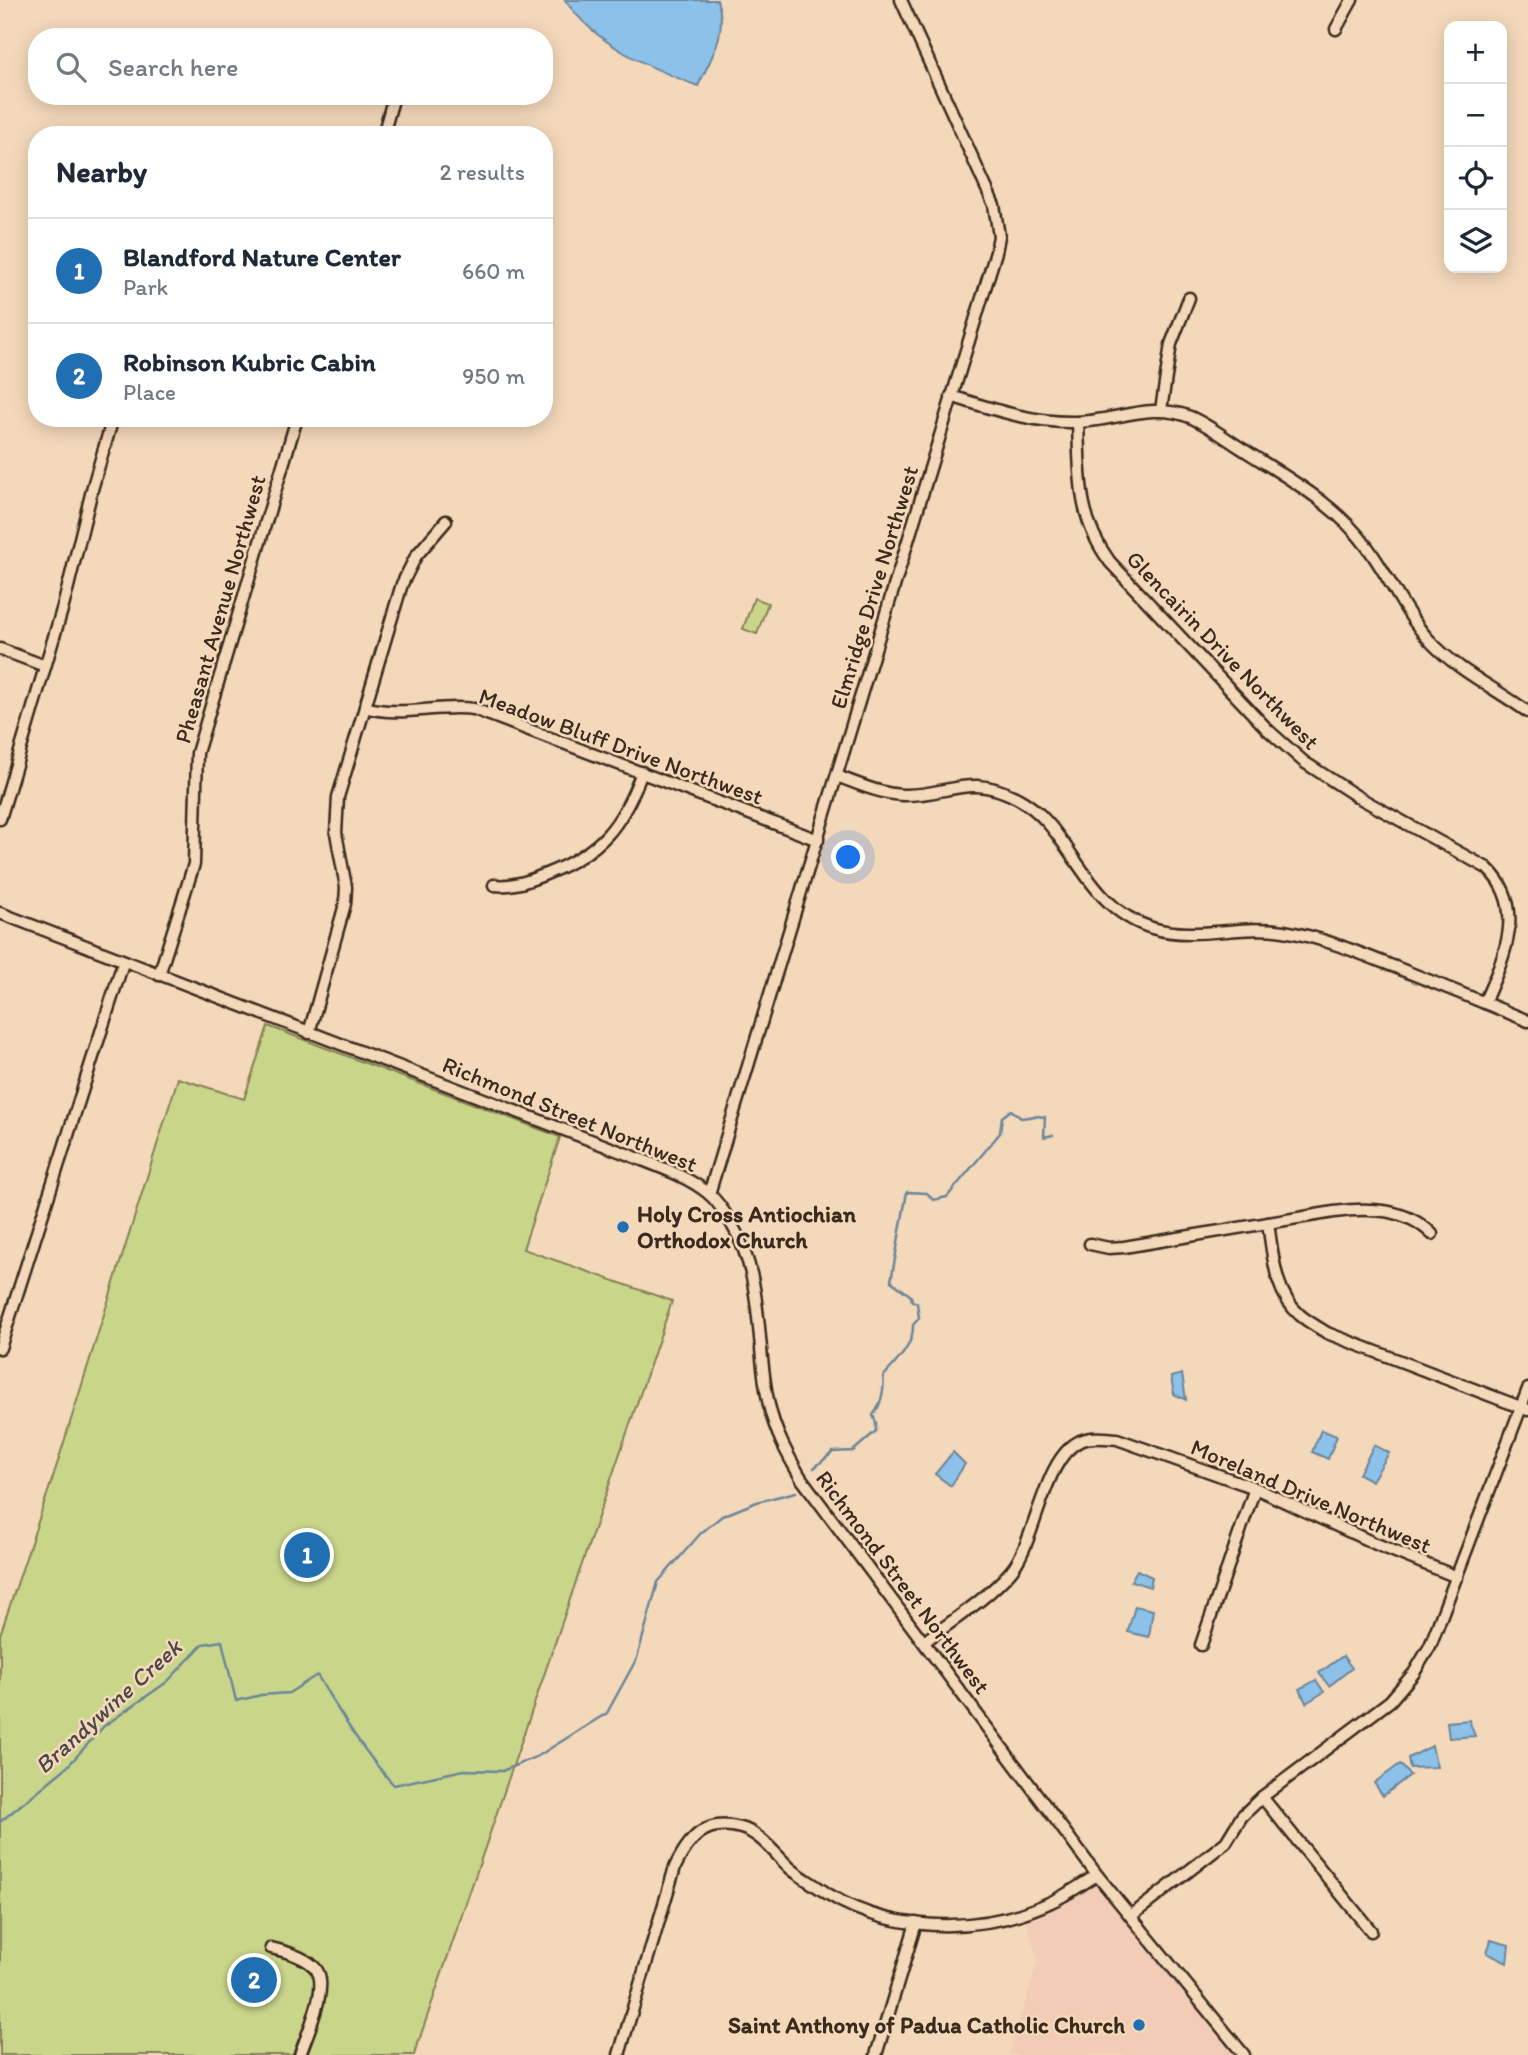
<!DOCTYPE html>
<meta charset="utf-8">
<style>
body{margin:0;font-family:Itim,sans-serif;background:#f6f6f7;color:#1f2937}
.controls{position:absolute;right:21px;top:21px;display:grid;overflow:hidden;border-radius:14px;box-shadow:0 4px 18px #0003}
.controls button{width:63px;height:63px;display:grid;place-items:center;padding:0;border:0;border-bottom:2px solid #e0e1e3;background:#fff;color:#1f2937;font:35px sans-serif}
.you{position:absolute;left:849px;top:858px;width:24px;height:24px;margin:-18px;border:5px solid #fff;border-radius:50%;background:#1a73e8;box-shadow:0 0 0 10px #1a73e833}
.badge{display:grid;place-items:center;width:46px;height:46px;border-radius:50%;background:#1f6fb2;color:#fff;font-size:23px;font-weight:700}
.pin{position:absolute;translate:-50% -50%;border:4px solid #fff;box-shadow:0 2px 7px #0006}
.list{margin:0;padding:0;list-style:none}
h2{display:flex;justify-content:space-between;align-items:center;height:91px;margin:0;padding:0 28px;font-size:30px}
h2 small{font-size:23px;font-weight:400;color:#747a83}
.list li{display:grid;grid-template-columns:46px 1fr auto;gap:21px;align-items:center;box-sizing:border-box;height:105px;padding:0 28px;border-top:2px solid #e0e1e3}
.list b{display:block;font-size:26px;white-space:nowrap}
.list p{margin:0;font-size:23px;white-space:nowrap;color:#747a83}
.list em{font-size:23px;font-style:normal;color:#747a83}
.icon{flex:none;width:38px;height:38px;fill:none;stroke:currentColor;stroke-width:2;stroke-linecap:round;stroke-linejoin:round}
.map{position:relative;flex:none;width:1528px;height:2055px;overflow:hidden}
.search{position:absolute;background:#fff;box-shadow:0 4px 18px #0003;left:28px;top:28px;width:525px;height:77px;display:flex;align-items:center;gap:18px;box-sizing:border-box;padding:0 24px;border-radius:28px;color:#747a83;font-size:26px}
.panel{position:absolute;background:#fff;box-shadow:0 4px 18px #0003;left:28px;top:126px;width:525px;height:301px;border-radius:28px}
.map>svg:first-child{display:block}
.built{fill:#f2ccb6}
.green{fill:#c9d68a;stroke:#828054;stroke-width:2}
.water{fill:#8cc1e9;stroke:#6c8598;stroke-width:2}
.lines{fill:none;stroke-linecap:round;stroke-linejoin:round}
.stream{stroke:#6c8598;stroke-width:2.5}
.minor-casing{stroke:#3b2a1e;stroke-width:15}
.minor{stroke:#f4d8ba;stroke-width:10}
.poi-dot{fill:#1f6fb2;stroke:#f4d8ba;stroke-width:2.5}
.labels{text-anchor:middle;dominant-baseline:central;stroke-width:5;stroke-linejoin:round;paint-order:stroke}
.street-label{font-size:23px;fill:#3b2a1e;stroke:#f4d8ba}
.poi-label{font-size:23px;font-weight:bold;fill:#3b2a1e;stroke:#f4d8ba;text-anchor:start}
.water-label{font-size:24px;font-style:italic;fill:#4b4847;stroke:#f4d8ba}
</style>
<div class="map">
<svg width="1528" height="2055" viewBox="0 0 1528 2055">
<rect width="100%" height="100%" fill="#f4d8ba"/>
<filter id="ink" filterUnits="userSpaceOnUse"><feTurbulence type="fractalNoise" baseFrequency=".0143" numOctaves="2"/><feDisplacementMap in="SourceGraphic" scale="14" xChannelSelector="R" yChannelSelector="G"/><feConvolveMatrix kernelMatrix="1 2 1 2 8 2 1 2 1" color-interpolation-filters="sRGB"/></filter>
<g filter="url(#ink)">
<polygon class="built" points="1097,1875 1244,2055 1009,2055 1038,1960 1023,1913"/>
<g class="green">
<polygon points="754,598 768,603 757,634 743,629"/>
<polygon points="268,1026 560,1137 523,1249 672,1301 414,2055 0,2055 0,1635 54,1474 178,1078 244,1099"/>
</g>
<g class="water">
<path d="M565,0H717C729,32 711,58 698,86C648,67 596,45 565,0Z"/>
<polygon points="1182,1374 1186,1400 1174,1394 1171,1377"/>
<polygon points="1321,1430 1337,1436 1328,1459 1312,1452"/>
<polygon points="1374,1445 1389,1453 1372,1481 1359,1474"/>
<polygon points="953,1452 965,1464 951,1486 935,1474"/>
<polygon points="1137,1570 1152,1577 1150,1587 1131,1581"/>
<polygon points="1135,1606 1153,1610 1149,1637 1128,1632"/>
<polygon points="1343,1656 1352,1668 1329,1686 1319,1673"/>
<polygon points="1316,1680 1324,1692 1306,1703 1300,1689"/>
<polygon points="1469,1720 1475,1736 1449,1738 1447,1722"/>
<polygon points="1432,1746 1437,1767 1410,1768 1408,1758"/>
<polygon points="1400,1764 1410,1775 1383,1796 1374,1783"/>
<polygon points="1491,1940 1509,1945 1507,1963 1487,1953"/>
</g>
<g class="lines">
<g class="stream">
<path d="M814,1468L833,1452L853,1451L876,1431V1423L873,1415C881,1406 885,1388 883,1377C896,1362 914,1346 913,1325L919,1318L917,1303L912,1301L911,1296L891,1281L907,1192L927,1193L933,1200L947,1197L1000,1133L1002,1117L1011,1110L1021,1118L1036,1116L1045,1117L1044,1137L1053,1135"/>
<path d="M0,1822L67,1767L104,1726L167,1682L203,1644L222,1641L236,1701L261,1695L289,1693L317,1675C340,1713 363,1752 394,1785L464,1770L502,1771L538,1756L607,1713L637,1658L658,1582L701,1533L722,1516L757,1502L796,1492"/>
</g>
<g class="minor-casing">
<g id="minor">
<polyline points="1336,29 1352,0"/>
<polyline points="383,135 394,96"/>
<path d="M951,396C992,409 1032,423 1075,422C1115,422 1150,401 1190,417C1209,425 1226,439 1244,450C1289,479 1336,504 1368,548C1390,578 1404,613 1430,641C1458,671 1495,688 1528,712"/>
<polyline points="1161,410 1171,344 1189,298"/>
<path d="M1078,422C1080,475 1077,518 1110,562L1268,730L1304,762L1358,797L1487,868C1528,907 1504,958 1484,1003"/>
<polyline points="0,649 45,666"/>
<path d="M365,707C402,718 437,704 474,709L818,840"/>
<path d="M837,776C858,784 881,794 903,795C949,796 968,772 1017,798C1072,826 1082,907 1152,928C1196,941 1240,924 1284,931C1325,938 1362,954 1400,969C1443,986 1486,1003 1528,1021"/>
<polyline points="0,819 64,603 93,486 113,418"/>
<path d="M494,885C513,887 529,881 546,874C601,852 622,826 642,772"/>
<path d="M0,913L632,1156C657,1166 687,1176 708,1193C718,1201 725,1213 731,1223C765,1279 755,1344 769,1405C775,1432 787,1454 801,1478L1097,1875L1244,2055"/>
<polyline points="159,975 194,864 197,753 297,418"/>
<polyline points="309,1033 345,904 346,887 336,833 338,797 402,584 416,556 446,521"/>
<polyline points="709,1194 996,252 999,236 994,205 901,0"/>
<path d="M1268,1223C1273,1254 1274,1293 1300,1315C1308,1322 1318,1327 1327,1333L1528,1410"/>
<path d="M1090,1244L1109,1248L1124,1247L1334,1212C1369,1207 1406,1208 1432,1234"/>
<polyline points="0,1348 123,963"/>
<path d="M924,1642C953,1620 987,1599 1011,1571C1037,1540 1043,1458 1080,1441C1092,1436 1105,1438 1117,1439L1255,1488L1376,1544L1457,1577"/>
<polyline points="1201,1645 1255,1488"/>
<polyline points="1262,1797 1371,1931"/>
<polyline points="1131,1916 1226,1842 1242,1816 1262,1797 1390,1701 1414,1673 1430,1646 1528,1389"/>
<path d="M271,1948C284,1951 307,1957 316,1969C330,1986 306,2036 300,2055"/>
<path d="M619,2055L675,1867C689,1838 705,1818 741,1828C760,1833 775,1854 790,1868C798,1875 807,1880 816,1886C882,1934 979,1936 1051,1902C1067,1895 1082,1884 1097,1875"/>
<polyline points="876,2055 916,1923"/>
</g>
</g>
<use href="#minor" class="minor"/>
</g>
</g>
<g class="poi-dot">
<circle cx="623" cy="1227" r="7"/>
<circle cx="1139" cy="2025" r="7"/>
</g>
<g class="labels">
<g class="street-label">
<text transform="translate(874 587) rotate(-73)">Elmridge Drive Northwest</text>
<text transform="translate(220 609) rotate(-74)">Pheasant Avenue Northwest</text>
<text transform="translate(1223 650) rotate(46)">Glencairin Drive Northwest</text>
<text transform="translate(621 746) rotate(20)">Meadow Bluff Drive Northwest</text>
<text transform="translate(570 1114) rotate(22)">Richmond Street Northwest</text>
<text transform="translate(1311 1496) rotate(23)">Moreland Drive Northwest</text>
<text transform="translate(903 1582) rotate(53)">Richmond Street Northwest</text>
</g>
<g class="poi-label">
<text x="637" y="1214">Holy Cross Antiochian<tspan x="637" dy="26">Orthodox Church</tspan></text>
<text x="1125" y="2025" text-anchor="end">Saint Anthony of Padua Catholic Church</text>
</g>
<g class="water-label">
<text transform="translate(108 1706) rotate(-42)">Brandywine Creek</text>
</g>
</g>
</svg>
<div class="controls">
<button>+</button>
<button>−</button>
<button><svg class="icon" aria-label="locate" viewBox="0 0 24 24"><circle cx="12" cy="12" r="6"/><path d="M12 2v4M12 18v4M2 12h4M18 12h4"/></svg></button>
<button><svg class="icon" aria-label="layers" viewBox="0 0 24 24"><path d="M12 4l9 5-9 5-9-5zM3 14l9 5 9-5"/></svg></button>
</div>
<div class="you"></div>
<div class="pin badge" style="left:307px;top:1555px">1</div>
<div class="pin badge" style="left:254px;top:1980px">2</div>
<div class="search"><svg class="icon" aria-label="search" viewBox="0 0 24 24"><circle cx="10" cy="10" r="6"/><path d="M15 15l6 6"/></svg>Search here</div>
<section class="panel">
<h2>Nearby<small>2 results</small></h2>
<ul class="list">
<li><span class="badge">1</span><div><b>Blandford Nature Center</b><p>Park</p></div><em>660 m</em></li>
<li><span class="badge">2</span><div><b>Robinson Kubric Cabin</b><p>Place</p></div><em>950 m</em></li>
</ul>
</section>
</div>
